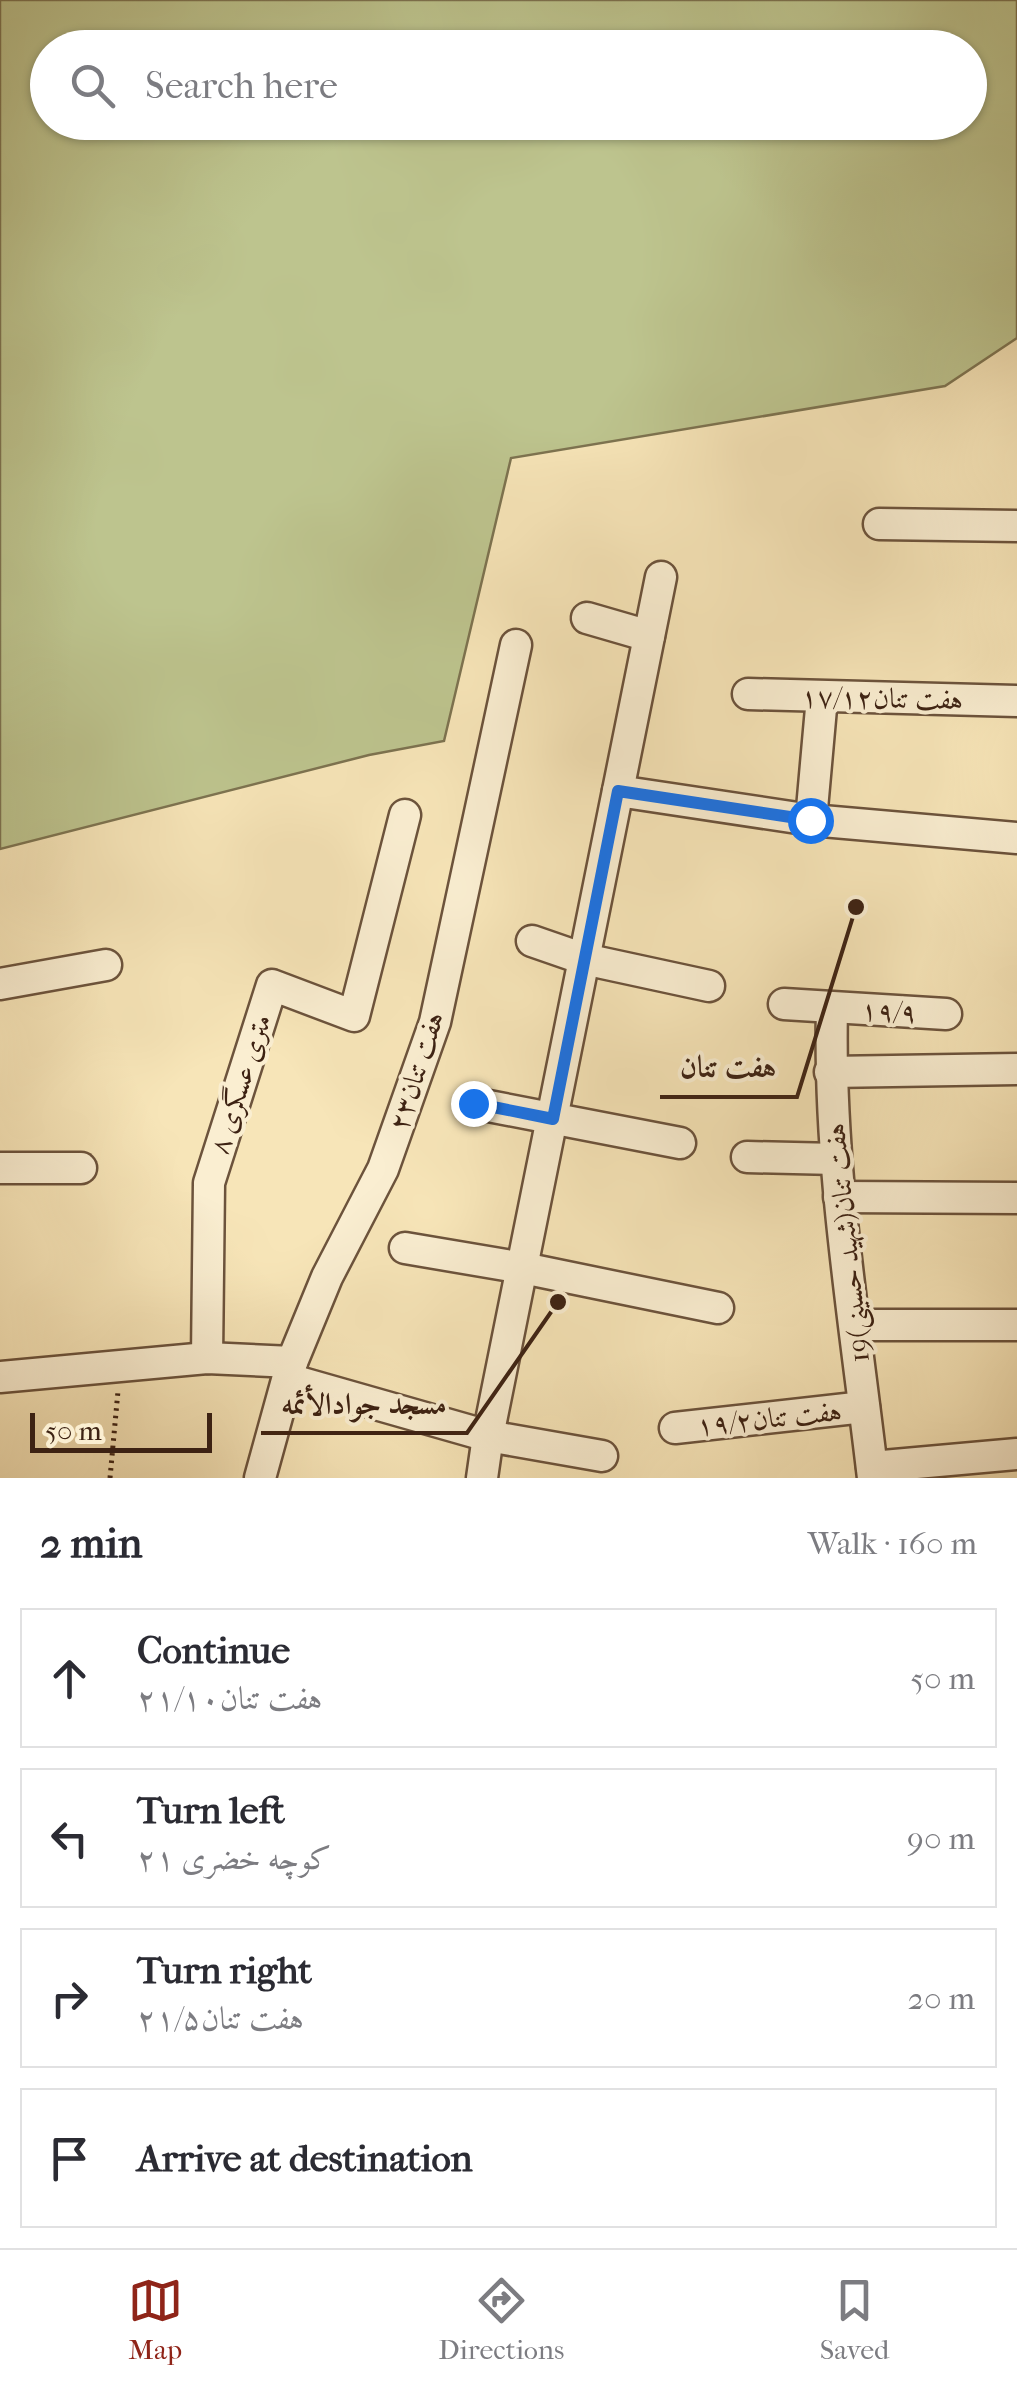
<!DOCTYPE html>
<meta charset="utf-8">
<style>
body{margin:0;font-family:"IM FELL French Canon",Amiri,serif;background:#f7f7f7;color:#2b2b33}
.scale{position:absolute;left:30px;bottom:25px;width:182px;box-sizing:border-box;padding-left:10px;border:5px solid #3d2213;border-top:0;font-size:28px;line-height:35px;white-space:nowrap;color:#3d2213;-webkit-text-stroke:8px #faeed1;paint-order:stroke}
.stop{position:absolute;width:30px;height:30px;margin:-22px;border:8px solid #1a73e8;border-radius:50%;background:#fff}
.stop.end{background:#1a73e8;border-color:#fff;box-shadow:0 2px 10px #0008}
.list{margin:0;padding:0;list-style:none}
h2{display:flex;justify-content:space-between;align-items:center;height:130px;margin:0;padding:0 40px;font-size:42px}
h2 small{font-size:32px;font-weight:400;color:#7c7c81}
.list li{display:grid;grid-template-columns:65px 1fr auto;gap:30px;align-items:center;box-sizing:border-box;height:140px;margin:0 20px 20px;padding:0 20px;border:2px solid #e1e1e2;border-radius:0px}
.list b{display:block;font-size:38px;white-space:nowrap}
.list p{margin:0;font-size:32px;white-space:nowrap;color:#7c7c81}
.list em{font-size:32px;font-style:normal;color:#7c7c81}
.icon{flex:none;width:55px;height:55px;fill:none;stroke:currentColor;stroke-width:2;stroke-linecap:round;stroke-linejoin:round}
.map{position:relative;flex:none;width:1017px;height:1478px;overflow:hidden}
.search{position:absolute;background:#fff;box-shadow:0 2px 8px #0004;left:30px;right:30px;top:30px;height:110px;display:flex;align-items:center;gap:25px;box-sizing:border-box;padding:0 35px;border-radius:55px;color:#7c7c81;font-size:38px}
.sheet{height:770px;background:#fff}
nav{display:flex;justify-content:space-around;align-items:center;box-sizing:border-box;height:140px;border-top:2px solid #e1e1e2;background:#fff;font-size:28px;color:#7c7c81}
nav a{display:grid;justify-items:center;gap:5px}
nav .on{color:#8f2418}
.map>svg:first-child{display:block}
.green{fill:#bdc48e;stroke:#7d7350;stroke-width:2.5;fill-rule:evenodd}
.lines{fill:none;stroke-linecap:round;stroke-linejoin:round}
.minor-casing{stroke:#6c533c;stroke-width:35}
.path{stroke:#3d2213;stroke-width:5;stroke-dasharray:2.5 5;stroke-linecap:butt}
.minor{stroke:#faeed1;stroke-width:30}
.route{stroke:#1a73e8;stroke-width:12}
.labels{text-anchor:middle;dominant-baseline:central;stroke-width:8;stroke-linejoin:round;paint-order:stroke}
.street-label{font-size:28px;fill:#3d2213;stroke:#faeed1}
.leader{fill:none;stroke:#3d2213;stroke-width:4}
.callout-dot{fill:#3d2213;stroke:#faeed1;stroke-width:4}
.callout-label{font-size:30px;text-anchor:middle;font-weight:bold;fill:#3d2213;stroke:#faeed1;stroke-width:8;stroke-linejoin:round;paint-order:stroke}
</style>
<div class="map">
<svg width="1017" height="1478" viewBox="0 0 1017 1478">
<rect width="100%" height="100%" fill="#f7e5b8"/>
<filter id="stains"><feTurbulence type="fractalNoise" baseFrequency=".002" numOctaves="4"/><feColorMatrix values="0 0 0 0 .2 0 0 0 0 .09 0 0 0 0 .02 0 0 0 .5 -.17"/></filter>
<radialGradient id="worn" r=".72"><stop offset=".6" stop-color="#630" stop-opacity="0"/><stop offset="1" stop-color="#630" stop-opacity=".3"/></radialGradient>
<path class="green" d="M0,0H1017V338L945,386L511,458L444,741L369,755L0,849ZM48,48H970V122H48Z"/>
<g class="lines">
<g class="minor-casing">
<g id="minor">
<polyline points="879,524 1017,526"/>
<polyline points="587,618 649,636"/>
<polyline points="748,694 1017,701"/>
<polyline points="618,791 811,820 1017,838"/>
<polyline points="811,820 822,697"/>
<polyline points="532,941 584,959 709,986"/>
<polyline points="0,984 106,965"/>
<polyline points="784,1004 946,1014"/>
<path d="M832,1008C828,1165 855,1322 873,1478"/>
<polyline points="830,1072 1017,1069"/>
<polyline points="473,1103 680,1143"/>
<polyline points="747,1157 836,1159"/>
<polyline points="0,1168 81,1168"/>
<polyline points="839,1197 1017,1198"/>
<polyline points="405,1248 523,1268 718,1308"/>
<polyline points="855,1325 1017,1325"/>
<polyline points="207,1358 209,1183 272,985 354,1016 405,815"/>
<polyline points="0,1377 207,1358 292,1362"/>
<polyline points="288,1379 488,1436 602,1456"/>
<polyline points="675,1428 864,1407"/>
<polyline points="872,1467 1017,1454"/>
<polyline points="260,1478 292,1362 327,1277 383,1169 435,1022 516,645"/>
<polyline points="482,1478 488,1436 661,577"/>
</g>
</g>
<polyline class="path" points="110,1478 118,1391"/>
<use href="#minor" class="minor"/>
</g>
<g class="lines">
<polyline class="route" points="473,1103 553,1119 618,791 810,820"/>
</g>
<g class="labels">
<g class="street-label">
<text transform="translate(882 698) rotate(1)">۱۷/۱۲هفت تنان</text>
<text transform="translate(889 1011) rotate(3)">۱۹/۹</text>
<text transform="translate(416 1071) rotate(-72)">هفت تنان۲۳</text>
<text transform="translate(240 1084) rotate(-72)">۸ متری عسگری</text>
<text transform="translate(847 1243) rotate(-96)">19هفت تنان(شهید حسینی)</text>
<text transform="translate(769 1418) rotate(-6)">هفت تنان۱۹/۲</text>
</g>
</g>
<path class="leader" d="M856 907L797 1097H660M558 1302L467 1433H261"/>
<g class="callout-dot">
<circle cx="856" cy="907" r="10"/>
<circle cx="558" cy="1302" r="10"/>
</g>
<g class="callout-label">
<text x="728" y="1077">هفت تنان</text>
<text x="364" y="1414">مسجد جوادالأئمه</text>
</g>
<rect width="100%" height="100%" filter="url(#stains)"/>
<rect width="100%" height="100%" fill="url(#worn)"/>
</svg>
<div class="scale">50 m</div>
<div class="stop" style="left:810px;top:820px"></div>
<div class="stop end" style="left:473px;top:1103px"></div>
<div class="search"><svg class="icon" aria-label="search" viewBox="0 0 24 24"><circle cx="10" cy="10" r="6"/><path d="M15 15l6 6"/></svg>Search here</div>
</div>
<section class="sheet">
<h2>2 min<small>Walk · 160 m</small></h2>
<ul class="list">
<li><svg class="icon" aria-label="ahead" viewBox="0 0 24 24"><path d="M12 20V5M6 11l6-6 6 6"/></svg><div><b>Continue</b><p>۲۱/۱۰هفت تنان</p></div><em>50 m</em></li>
<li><svg class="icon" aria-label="left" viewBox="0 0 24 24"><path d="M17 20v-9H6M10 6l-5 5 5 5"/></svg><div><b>Turn left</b><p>کوچه خضری ۲۱</p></div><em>90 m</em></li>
<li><svg class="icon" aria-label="right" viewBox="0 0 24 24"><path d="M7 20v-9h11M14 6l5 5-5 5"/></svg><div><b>Turn right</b><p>۲۱/۵هفت تنان</p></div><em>20 m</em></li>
<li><svg class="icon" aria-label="arrive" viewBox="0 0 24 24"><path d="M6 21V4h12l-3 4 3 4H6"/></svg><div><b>Arrive at destination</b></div></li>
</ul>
</section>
<nav>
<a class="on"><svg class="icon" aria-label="map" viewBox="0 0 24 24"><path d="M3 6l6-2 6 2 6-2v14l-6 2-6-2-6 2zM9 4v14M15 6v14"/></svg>Map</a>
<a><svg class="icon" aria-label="directions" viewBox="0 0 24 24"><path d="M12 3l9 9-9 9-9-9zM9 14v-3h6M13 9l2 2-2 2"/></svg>Directions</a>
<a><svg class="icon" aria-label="saved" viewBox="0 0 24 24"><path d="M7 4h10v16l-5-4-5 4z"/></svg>Saved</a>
</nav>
